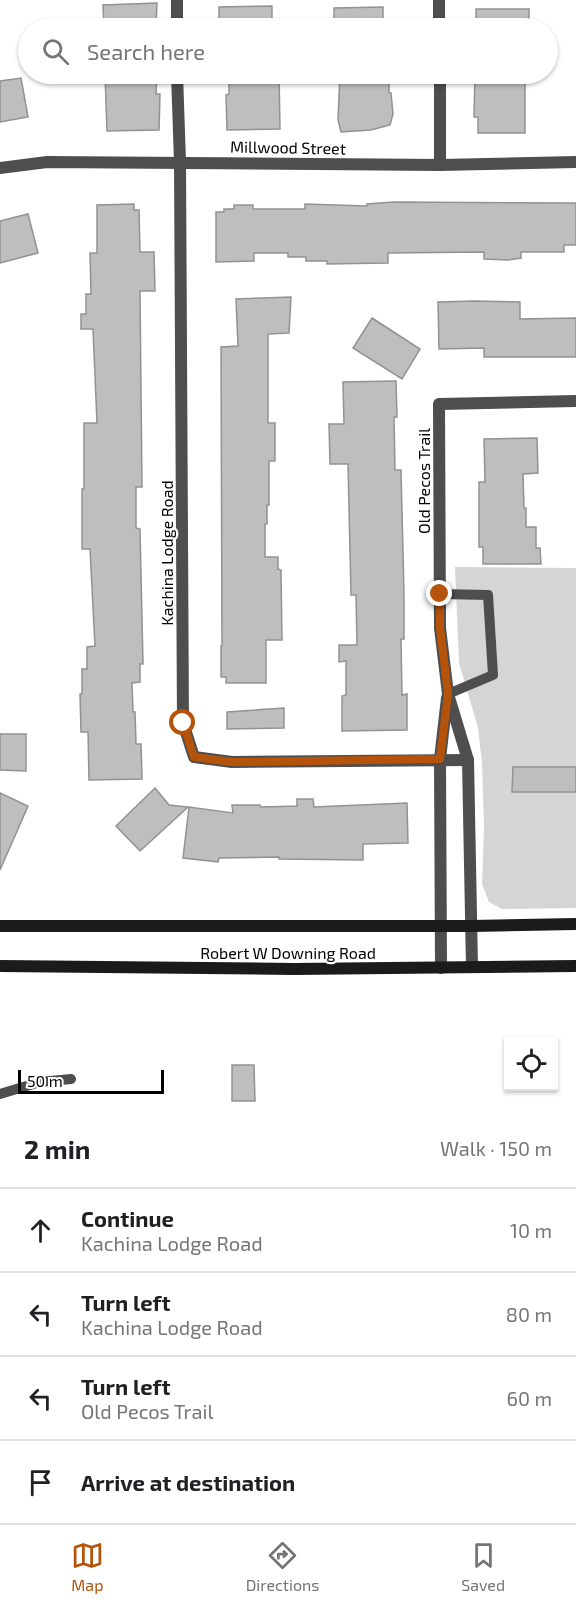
<!DOCTYPE html>
<meta charset="utf-8">
<style>
body{margin:0;font-family:"Exo 2",sans-serif;background:#f2f2f2;color:#202124}
.controls{position:absolute;right:18px;bottom:18px;display:grid;overflow:hidden;border-radius:0px;box-shadow:0 2px 4px #0004}
.controls button{width:54px;height:54px;display:grid;place-items:center;padding:0;border:0;border-bottom:2px solid #e0e0e0;background:#fff;color:#202124;font:30px sans-serif}
.scale{position:absolute;left:18px;bottom:15px;width:146px;box-sizing:border-box;padding-left:6px;border:3px solid #000;border-top:0;font-size:16px;line-height:21px;white-space:nowrap;color:#000;-webkit-text-stroke:4px #fff;paint-order:stroke}
.stop{position:absolute;width:18px;height:18px;margin:-14px;border:4px solid #b45309;border-radius:50%;background:#fff}
.stop.end{background:#b45309;border-color:#fff;box-shadow:0 2px 6px #0008}
.list{margin:0;padding:0;list-style:none}
h2{display:flex;justify-content:space-between;align-items:center;height:78px;margin:0;padding:0 24px;font-size:26px}
h2 small{font-size:20px;font-weight:400;color:#757577}
.list li{display:grid;grid-template-columns:39px 1fr auto;gap:18px;align-items:center;box-sizing:border-box;height:84px;padding:0 24px;border-top:2px solid #e0e0e0}
.list b{display:block;font-size:22px;white-space:nowrap}
.list p{margin:0;font-size:20px;white-space:nowrap;color:#757577}
.list em{font-size:20px;font-style:normal;color:#757577}
.icon{flex:none;width:33px;height:33px;fill:none;stroke:currentColor;stroke-width:2;stroke-linecap:round;stroke-linejoin:round}
.map{position:relative;flex:none;width:576px;height:1109px;overflow:hidden}
.search{position:absolute;background:#fff;box-shadow:0 2px 4px #0004;left:18px;right:18px;top:18px;height:66px;display:flex;align-items:center;gap:15px;box-sizing:border-box;padding:0 21px;border-radius:33px;color:#757577;font-size:22px}
.sheet{height:414px;background:#fff}
nav{display:flex;justify-content:space-around;align-items:center;box-sizing:border-box;height:84px;border-top:2px solid #e0e0e0;background:#fff;font-size:16px;color:#757577}
nav a{display:grid;justify-items:center;gap:3px}
nav .on{color:#b45309}
.map>svg:first-child{display:block}
.green{fill:#d5d5d5}
.building{fill:#bebebe;stroke:#929292;stroke-width:1.5}
.lines{fill:none;stroke-linecap:round;stroke-linejoin:round}
.lane{stroke:#4e4e4e;stroke-width:10}
.street{stroke:#4e4e4e;stroke-width:12}
.secondary{stroke:#1b1b1b;stroke-width:12}
.route{stroke:#b45309;stroke-width:8}
.labels{text-anchor:middle;dominant-baseline:central;stroke-width:4.5;stroke-linejoin:round;paint-order:stroke}
.street-label{font-size:16px;fill:#000;stroke:#fff}
</style>
<div class="map">
<svg width="576" height="1109" viewBox="0 0 576 1109">
<rect width="100%" height="100%" fill="#fff"/>
<polygon class="green" points="455,567 576,568 576,908 502,909 489,902 482,884 484,827 482,763 478,728 459,663"/>
<g class="building">
<polygon points="157,3 156,28 104,28 103,5"/>
<polygon points="272,6 272,28 219,28 219,7"/>
<polygon points="383,7 383,28 334,28 334,8"/>
<rect x="476" y="9" width="53" height="19"/>
<polygon points="105,74 157,74 156,94 160,94 159,130 107,131"/>
<polygon points="229,74 279,74 280,129 227,130 226,95 229,94"/>
<polygon points="340,74 389,74 389,93 391,93 393,114 390,125 371,130 341,132 338,120"/>
<polygon points="475,74 525,74 525,133 478,133 478,117 474,117"/>
<polygon points="21,78 28,117 0,122 0,81"/>
<polygon points="394,202 576,203 576,245 564,245 564,252 521,252 521,258 508,260 484,259 484,252 388,253 388,263 327,264 327,261 306,261 306,257 288,257 288,253 254,253 254,261 216,262 216,212 224,212 224,209 234,209 234,205 253,205 253,209 305,209 305,204 367,206 367,204"/>
<polygon points="134,204 134,210 139,210 140,252 154,252 155,291 140,291 142,487 136,487 136,528 140,529 143,664 140,664 140,682 132,683 133,712 135,712 136,744 141,744 142,779 89,780 88,732 81,732 80,694 82,694 82,669 87,669 87,647 95,646 90,549 82,549 82,489 84,489 84,423 97,423 93,329 81,329 81,314 86,314 86,294 91,294 90,253 97,253 97,205"/>
<polygon points="28,214 38,253 0,263 0,221"/>
<polygon points="291,297 289,333 268,334 268,423 275,423 275,461 269,461 269,505 267,505 267,524 265,524 265,557 278,557 278,569 281,570 282,640 266,640 266,683 226,683 226,677 221,677 221,646 222,646 221,347 238,346 236,299"/>
<polygon points="474,301 520,302 520,319 576,318 576,357 484,357 484,348 439,349 438,302"/>
<polygon points="372,318 420,349 402,379 353,348"/>
<polygon points="396,381 397,417 394,417 395,470 401,470 404,594 404,639 401,639 402,695 407,694 407,730 342,731 342,696 346,695 346,661 339,662 339,645 357,645 356,595 351,595 348,464 330,464 329,424 344,424 343,382"/>
<polygon points="537,438 538,473 523,474 524,508 526,508 526,527 536,527 536,548 540,548 541,564 483,564 483,547 479,547 479,482 485,482 484,439"/>
<polygon points="284,708 284,728 227,729 227,712"/>
<polygon points="0,734 26,734 26,771 0,770"/>
<polygon points="513,767 576,767 576,792 512,792"/>
<polygon points="155,788 169,805 188,807 140,851 116,826"/>
<polygon points="0,793 28,806 0,870"/>
<polygon points="297,799 313,799 314,807 407,803 408,843 363,844 363,860 279,859 279,857 219,858 218,862 183,858 189,807 233,813 232,805 260,805 261,807 297,806"/>
<polygon points="232,1065 254,1065 255,1101 232,1101"/>
</g>
<g class="lines">
<g class="lane">
<polyline points="440,594 488,595 493,675 448,694"/>
<polyline points="0,1094 40,1082 71,1079"/>
</g>
<g class="street">
<polyline points="177,0 177,28"/>
<polyline points="439,0 439,28"/>
<polyline points="177,74 180,162 183,723 194,757 232,762 468,760"/>
<polyline points="440,74 440,165"/>
<polyline points="0,168 47,162 440,165 576,162"/>
<polyline points="472,967 468,760 448,694 440,628 439,404 576,401"/>
<polyline points="441,968 440,759 447,698"/>
</g>
<g class="secondary">
<polyline points="0,926 472,926 576,924"/>
<polyline points="0,966 294,969 576,966"/>
</g>
</g>
<g class="lines">
<polyline class="route" points="183,723 194,757 232,762 440,759 448,694 440,628 440,594"/>
</g>
<g class="labels">
<g class="street-label">
<text transform="translate(288 147) rotate(1)">Millwood Street</text>
<text transform="translate(423 481) rotate(-90)">Old Pecos Trail</text>
<text transform="translate(166 553) rotate(-90)">Kachina Lodge Road</text>
<text x="288" y="952">Robert W Downing Road</text>
</g>
</g>
</svg>
<div class="controls">
<button><svg class="icon" aria-label="locate" viewBox="0 0 24 24"><circle cx="12" cy="12" r="6"/><path d="M12 2v4M12 18v4M2 12h4M18 12h4"/></svg></button>
</div>
<div class="scale">50 m</div>
<div class="stop" style="left:183px;top:723px"></div>
<div class="stop end" style="left:440px;top:594px"></div>
<div class="search"><svg class="icon" aria-label="search" viewBox="0 0 24 24"><circle cx="10" cy="10" r="6"/><path d="M15 15l6 6"/></svg>Search here</div>
</div>
<section class="sheet">
<h2>2 min<small>Walk · 150 m</small></h2>
<ul class="list">
<li><svg class="icon" aria-label="ahead" viewBox="0 0 24 24"><path d="M12 20V5M6 11l6-6 6 6"/></svg><div><b>Continue</b><p>Kachina Lodge Road</p></div><em>10 m</em></li>
<li><svg class="icon" aria-label="left" viewBox="0 0 24 24"><path d="M17 20v-9H6M10 6l-5 5 5 5"/></svg><div><b>Turn left</b><p>Kachina Lodge Road</p></div><em>80 m</em></li>
<li><svg class="icon" aria-label="left" viewBox="0 0 24 24"><path d="M17 20v-9H6M10 6l-5 5 5 5"/></svg><div><b>Turn left</b><p>Old Pecos Trail</p></div><em>60 m</em></li>
<li><svg class="icon" aria-label="arrive" viewBox="0 0 24 24"><path d="M6 21V4h12l-3 4 3 4H6"/></svg><div><b>Arrive at destination</b></div></li>
</ul>
</section>
<nav>
<a class="on"><svg class="icon" aria-label="map" viewBox="0 0 24 24"><path d="M3 6l6-2 6 2 6-2v14l-6 2-6-2-6 2zM9 4v14M15 6v14"/></svg>Map</a>
<a><svg class="icon" aria-label="directions" viewBox="0 0 24 24"><path d="M12 3l9 9-9 9-9-9zM9 14v-3h6M13 9l2 2-2 2"/></svg>Directions</a>
<a><svg class="icon" aria-label="saved" viewBox="0 0 24 24"><path d="M7 4h10v16l-5-4-5 4z"/></svg>Saved</a>
</nav>
